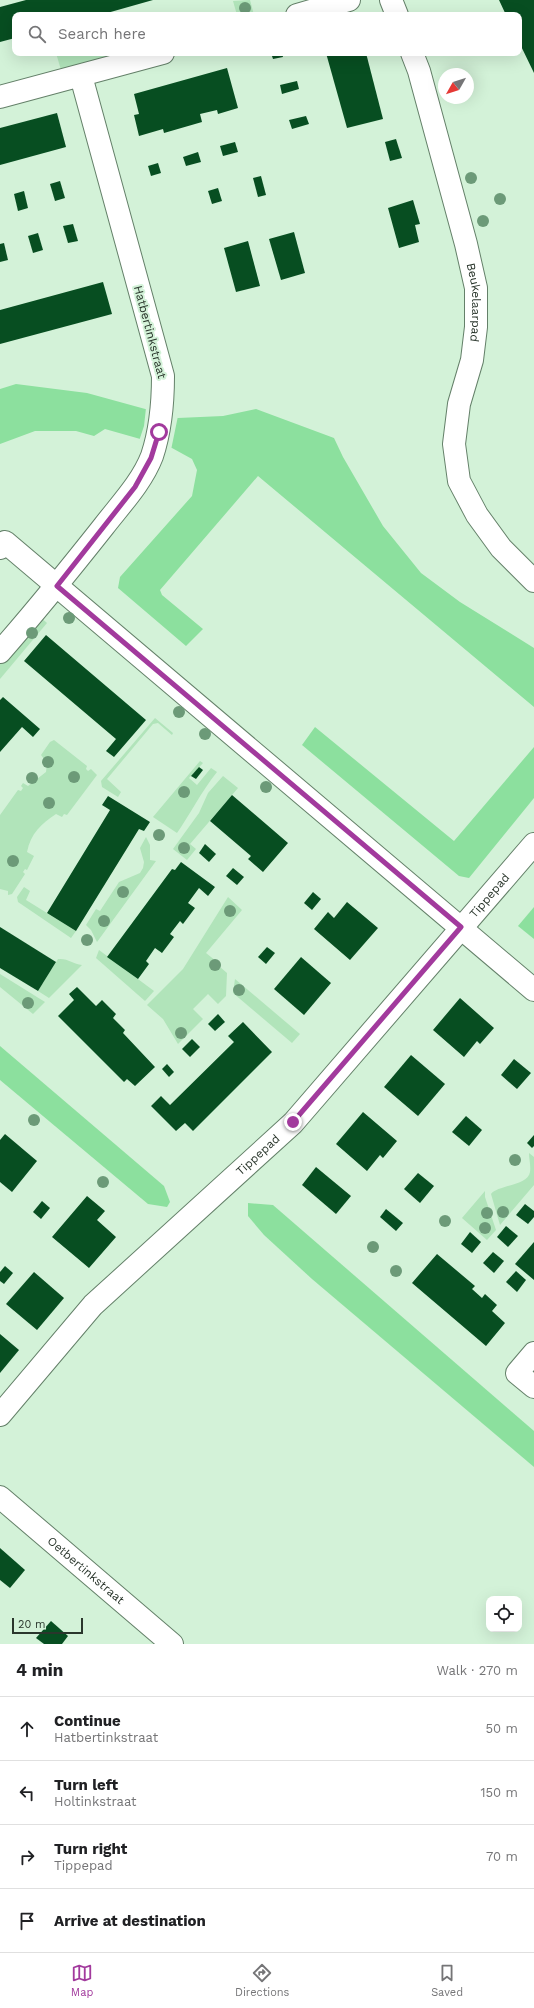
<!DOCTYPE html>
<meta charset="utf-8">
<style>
body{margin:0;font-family:"Work Sans",sans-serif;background:#f6f6f6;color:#202124}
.controls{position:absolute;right:12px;bottom:12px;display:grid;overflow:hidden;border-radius:8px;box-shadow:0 4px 16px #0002}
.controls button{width:36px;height:36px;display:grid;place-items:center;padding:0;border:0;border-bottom:1px solid #e0e0e0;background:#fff;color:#202124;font:20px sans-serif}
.compass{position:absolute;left:438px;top:68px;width:36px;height:36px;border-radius:50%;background:#fff;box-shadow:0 4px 16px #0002;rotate:231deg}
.scale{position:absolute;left:12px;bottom:10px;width:71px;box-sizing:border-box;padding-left:4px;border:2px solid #2a362c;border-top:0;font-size:11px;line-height:14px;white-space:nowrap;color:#2a362c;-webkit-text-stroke:3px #d3f2d8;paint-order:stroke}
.stop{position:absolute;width:12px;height:12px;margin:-9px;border:3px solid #a23a9d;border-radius:50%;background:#fff}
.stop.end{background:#a23a9d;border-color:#fff;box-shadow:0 1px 4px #0008}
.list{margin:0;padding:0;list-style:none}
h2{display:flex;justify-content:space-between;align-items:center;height:52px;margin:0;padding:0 16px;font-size:17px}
h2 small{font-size:13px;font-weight:400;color:#757577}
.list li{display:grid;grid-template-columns:26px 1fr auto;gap:12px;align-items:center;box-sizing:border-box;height:64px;padding:0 16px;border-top:1px solid #e0e0e0}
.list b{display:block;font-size:15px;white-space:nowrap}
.list p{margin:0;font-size:13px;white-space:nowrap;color:#757577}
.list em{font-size:13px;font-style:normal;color:#757577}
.icon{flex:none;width:22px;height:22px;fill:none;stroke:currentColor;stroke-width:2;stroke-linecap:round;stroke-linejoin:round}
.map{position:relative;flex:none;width:534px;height:1644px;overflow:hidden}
.search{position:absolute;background:#fff;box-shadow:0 4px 16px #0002;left:12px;right:12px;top:12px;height:44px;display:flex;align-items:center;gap:10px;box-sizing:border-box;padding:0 14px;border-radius:8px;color:#757577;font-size:15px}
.sheet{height:308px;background:#fff}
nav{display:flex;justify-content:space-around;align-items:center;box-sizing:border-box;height:56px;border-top:1px solid #e0e0e0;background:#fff;font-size:11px;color:#757577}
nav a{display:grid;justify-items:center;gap:2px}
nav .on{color:#a23a9d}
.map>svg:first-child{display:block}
.green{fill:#b1e4ba}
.water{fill:#8ce09e}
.pier{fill:#d3f2d8}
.building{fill:#074e21}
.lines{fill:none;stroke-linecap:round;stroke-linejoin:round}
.street-casing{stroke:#648069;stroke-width:24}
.street{stroke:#fff;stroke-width:22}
.tree{fill:#6c9a78}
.route{stroke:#a23a9d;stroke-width:5}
.labels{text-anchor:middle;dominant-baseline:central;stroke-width:4;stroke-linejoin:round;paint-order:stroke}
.street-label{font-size:12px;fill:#2a362c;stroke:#d3f2d8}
</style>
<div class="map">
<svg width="534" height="1644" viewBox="0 0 534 1644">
<rect width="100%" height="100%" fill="#d3f2d8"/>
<g class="green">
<polygon points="250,0 254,15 237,15 233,1"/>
<polygon points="56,53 118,53 118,54 61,70"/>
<polygon points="39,616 47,623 0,679 0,662"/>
<polygon points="155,718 173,733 172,735 158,723 153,724 107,779 121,792 118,797 102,787 101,781"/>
<path d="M54,740L87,766L86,769L88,771L91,769L97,775L67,815L64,814L62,817L56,814C41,824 31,833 27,852L34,856L27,870L25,869L23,872L25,874L12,894L8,895V891L0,889V815L18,790L21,791L23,788L21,786L23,783L28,786L46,772L47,763L41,755L50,742Z"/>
<path d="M200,761L203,763L189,778L197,785L211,768L217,772C201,792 191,813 177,833L153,817Z"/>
<polygon points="223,776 238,788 190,844 196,849 187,860 173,849 199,813 208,793"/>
<polygon points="146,837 150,845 150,860 156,861 97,942 91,930 86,925 96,909 100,911 119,882 140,873 143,868 144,862 140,848"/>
<polygon points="24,887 30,891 26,900 76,931 71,938 18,902 17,897"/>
<polygon points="228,897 242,910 206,953 221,965 220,967 227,973 226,996 218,1004 208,994 193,1009 203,1019 178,1044 163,1019 147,1005 183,969"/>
<polygon points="99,950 154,991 145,1001 96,958"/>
<path d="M58,959C68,958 73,964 82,965L49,998L38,991Z"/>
<polygon points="0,974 45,1002 33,1014 0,987"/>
<polygon points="235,979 300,1034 292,1043 233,993"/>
<path d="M529,1153L534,1157V1185L500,1225L491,1194C497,1185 528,1186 530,1172C531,1166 529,1159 529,1153Z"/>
<polygon points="485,1191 485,1197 496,1230 487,1240 462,1218"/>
</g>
<g class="water">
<polygon points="16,384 87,393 178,418 223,416 256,409 334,438 343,457 383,526 421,573 460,602 534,648 534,707 258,476 160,590 162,595 203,629 186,646 118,588 120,577 192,496 197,470 192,459 172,448 105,429 94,436 76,431 35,431 0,444 0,389"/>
<polygon points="315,727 454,841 534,747 534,798 469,878 459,876 302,745"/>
<polygon points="534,907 534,939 518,926"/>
<polygon points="0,1046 164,1186 170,1202 167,1207 148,1204 0,1080"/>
<polygon points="248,1203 273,1205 534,1431 534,1467 312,1279 264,1235 248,1216"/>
</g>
<polygon class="pier" points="146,408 178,416 171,450 139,441 144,426"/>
<g class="building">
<polygon points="26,0 153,0 100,15 15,15 15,38 0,42 0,7"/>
<polygon points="499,0 534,0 534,73 519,42 519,15 506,15"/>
<polygon points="271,53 282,53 283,57 273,59"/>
<polygon points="326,53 366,53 383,119 347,128"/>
<polygon points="227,68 238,108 218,114 217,110 200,114 202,122 164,133 163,129 139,136 134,115 139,114 134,94"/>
<polygon points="297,81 299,89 282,94 280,85"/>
<polygon points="57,113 66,147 0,165 0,128"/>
<polygon points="306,116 309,124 292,129 289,120"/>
<polygon points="396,139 402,158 390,161 385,142"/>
<polygon points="235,142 238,152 223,156 220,146"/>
<polygon points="198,152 201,162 186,166 183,157"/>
<polygon points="158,163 161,173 151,176 148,166"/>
<polygon points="261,176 266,195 258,197 253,178"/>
<polygon points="60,181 65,198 55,201 50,184"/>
<polygon points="218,188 222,201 212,204 208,191"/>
<polygon points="24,191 28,208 18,211 14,194"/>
<polygon points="413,200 420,224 415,225 419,242 399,248 388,208"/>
<polygon points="73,224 78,241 68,243 63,226"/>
<polygon points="294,232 305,273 281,280 269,239"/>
<polygon points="38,233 43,250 33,253 28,236"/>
<polygon points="248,241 260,286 236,292 224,248"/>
<polygon points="4,243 8,260 0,262 0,244"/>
<polygon points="103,282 112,314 0,344 0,310"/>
<polygon points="46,635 146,720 114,757 106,751 116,739 24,661"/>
<polygon points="3,697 40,729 33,737 22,727 0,752 0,700"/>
<polygon points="199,767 203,770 196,779 191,776"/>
<polygon points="232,795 288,843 263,872 248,859 251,856 210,821"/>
<polygon points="108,796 150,822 144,831 139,829 76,931 47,913 110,810 102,805"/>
<polygon points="205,844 216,854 209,862 199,853"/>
<polygon points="181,862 215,887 208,896 199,888 188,903 195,908 183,924 180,921 170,934 174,937 162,953 155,948 146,961 149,964 138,979 107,957 172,869 175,870"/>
<polygon points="233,868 244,877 237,885 226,876"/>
<polygon points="313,892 321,899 312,910 304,903"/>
<polygon points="347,902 378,928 350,960 314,929 328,912 334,918"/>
<polygon points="0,927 56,962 38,991 0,968"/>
<polygon points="267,947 275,953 266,964 258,957"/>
<polygon points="301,957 331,983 304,1015 274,989"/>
<polygon points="77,987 96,1006 102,1000 116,1014 113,1018 125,1030 123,1033 155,1067 135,1086 127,1079 124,1082 58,1016 74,1000 69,994"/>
<polygon points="460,998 494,1028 480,1044 477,1041 464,1057 433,1030"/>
<polygon points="218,1014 225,1022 215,1031 208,1024"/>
<polygon points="243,1022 272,1052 193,1131 185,1123 176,1131 151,1106 161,1096 170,1105 234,1042 228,1036"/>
<polygon points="192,1039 200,1047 190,1057 182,1049"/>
<polygon points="411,1055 445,1084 418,1116 384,1087"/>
<polygon points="514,1059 531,1073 517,1089 501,1075"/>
<polygon points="167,1064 174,1072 169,1077 162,1069"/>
<polygon points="363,1112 397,1141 383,1158 380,1155 367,1171 336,1144"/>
<polygon points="466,1116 482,1130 469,1146 452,1132"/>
<polygon points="5,1134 37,1161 12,1192 0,1182 0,1140"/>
<polygon points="534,1135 534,1146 532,1148 527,1143"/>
<polygon points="316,1167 351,1196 336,1214 302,1185"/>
<polygon points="418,1173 434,1186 420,1203 404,1189"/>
<polygon points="87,1196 105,1211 97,1220 116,1237 89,1268 52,1237"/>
<polygon points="42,1201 50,1208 41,1219 33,1212"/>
<polygon points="525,1204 534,1211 534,1217 528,1224 516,1215"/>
<polygon points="386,1209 403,1223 396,1231 380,1217"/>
<polygon points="506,1226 518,1236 508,1247 497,1237"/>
<polygon points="470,1232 481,1242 472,1253 461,1244"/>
<polygon points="534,1242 534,1280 515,1264"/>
<polygon points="493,1252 504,1261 494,1273 483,1263"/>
<polygon points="437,1254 475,1286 472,1289 482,1298 485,1294 497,1305 492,1311 505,1323 486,1346 412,1283"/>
<polygon points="5,1266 13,1273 4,1284 0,1281 0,1272"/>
<polygon points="516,1271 526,1280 517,1292 506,1282"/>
<polygon points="34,1272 64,1298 37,1330 6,1304"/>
<polygon points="0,1334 19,1350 0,1373"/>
<polygon points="0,1548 25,1570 10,1588 0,1580"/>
<polygon points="51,1621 68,1636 62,1644 44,1644 36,1638"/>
</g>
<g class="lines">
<g class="street-casing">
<g id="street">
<polyline points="391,0 397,15"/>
<polyline points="297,15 349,0"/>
<path id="s1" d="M412,53L419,71L466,244L476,288V327L472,360L459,404L454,444L459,481L477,515L501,548L534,581"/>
<polyline points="0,97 163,53"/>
<polyline points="0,548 5,542 534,990"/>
<path d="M0,652C36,611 70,569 104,526C121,504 142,482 152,456C161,429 163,404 163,376L81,76"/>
<polyline points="534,1353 517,1373 534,1387"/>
<path id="s2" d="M0,1415L93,1305L293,1123L534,844"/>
<path id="s3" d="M0,1497L172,1644"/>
</g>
</g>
<use href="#street" class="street"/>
</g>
<g class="tree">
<circle cx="245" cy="8" r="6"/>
<circle cx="471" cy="178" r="6"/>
<circle cx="500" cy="199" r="6"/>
<circle cx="483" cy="221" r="6"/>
<circle cx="69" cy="618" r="6"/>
<circle cx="32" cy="633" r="6"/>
<circle cx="179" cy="712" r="6"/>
<circle cx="205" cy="734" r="6"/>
<circle cx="48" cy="762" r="6"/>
<circle cx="74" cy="777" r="6"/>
<circle cx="32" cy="778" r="6"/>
<circle cx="266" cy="787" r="6"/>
<circle cx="184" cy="792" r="6"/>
<circle cx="49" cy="803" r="6"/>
<circle cx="159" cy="835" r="6"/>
<circle cx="184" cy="848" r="6"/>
<circle cx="13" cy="861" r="6"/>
<circle cx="123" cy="892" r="6"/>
<circle cx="230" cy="911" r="6"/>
<circle cx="104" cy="921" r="6"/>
<circle cx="87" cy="940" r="6"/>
<circle cx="215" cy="965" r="6"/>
<circle cx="239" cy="990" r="6"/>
<circle cx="28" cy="1003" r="6"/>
<circle cx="181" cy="1033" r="6"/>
<circle cx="34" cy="1120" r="6"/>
<circle cx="515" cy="1160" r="6"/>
<circle cx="103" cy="1182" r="6"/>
<circle cx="503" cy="1212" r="6"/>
<circle cx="487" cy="1213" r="6"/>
<circle cx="445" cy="1221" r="6"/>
<circle cx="485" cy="1228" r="6"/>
<circle cx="373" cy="1247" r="6"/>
<circle cx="396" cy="1271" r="6"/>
</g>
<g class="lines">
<polyline class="route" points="159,432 151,458 135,487 57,586 461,927 293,1122"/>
</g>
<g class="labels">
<g class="street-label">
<text stroke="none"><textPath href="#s1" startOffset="258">Beukelaarpad</textPath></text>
<text transform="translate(150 332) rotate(75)">Hatbertinkstraat</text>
<text stroke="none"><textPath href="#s2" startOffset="715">Tippepad</textPath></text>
<text stroke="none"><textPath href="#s2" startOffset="367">Tippepad</textPath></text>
<text stroke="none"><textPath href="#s3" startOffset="113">Oetbertinkstraat</textPath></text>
</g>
</g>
</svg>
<div class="controls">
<button><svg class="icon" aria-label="locate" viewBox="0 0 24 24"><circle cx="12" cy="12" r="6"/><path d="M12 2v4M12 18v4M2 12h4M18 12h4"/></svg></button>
</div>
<svg class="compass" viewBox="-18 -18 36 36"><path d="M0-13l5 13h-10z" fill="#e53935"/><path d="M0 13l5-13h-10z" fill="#757577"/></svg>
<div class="scale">20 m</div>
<div class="stop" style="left:159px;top:432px"></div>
<div class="stop end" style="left:293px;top:1122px"></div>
<div class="search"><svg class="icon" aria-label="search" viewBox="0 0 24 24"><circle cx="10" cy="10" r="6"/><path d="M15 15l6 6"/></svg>Search here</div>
</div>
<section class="sheet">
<h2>4 min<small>Walk · 270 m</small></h2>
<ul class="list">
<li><svg class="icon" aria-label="ahead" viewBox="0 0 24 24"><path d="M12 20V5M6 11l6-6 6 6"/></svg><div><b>Continue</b><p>Hatbertinkstraat</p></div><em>50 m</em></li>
<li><svg class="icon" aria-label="left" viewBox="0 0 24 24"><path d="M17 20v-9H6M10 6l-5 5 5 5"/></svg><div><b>Turn left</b><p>Holtinkstraat</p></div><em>150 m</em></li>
<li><svg class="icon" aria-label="right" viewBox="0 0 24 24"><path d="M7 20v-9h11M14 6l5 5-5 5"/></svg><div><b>Turn right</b><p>Tippepad</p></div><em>70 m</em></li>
<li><svg class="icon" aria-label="arrive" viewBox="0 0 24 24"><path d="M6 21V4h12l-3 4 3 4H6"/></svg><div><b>Arrive at destination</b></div></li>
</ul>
</section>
<nav>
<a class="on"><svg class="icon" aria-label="map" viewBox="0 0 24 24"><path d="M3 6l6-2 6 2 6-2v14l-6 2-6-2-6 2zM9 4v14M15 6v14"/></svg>Map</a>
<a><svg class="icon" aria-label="directions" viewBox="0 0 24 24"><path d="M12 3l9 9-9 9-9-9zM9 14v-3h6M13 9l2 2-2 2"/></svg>Directions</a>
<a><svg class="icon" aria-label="saved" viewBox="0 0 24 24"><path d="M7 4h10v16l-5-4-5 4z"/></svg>Saved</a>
</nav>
